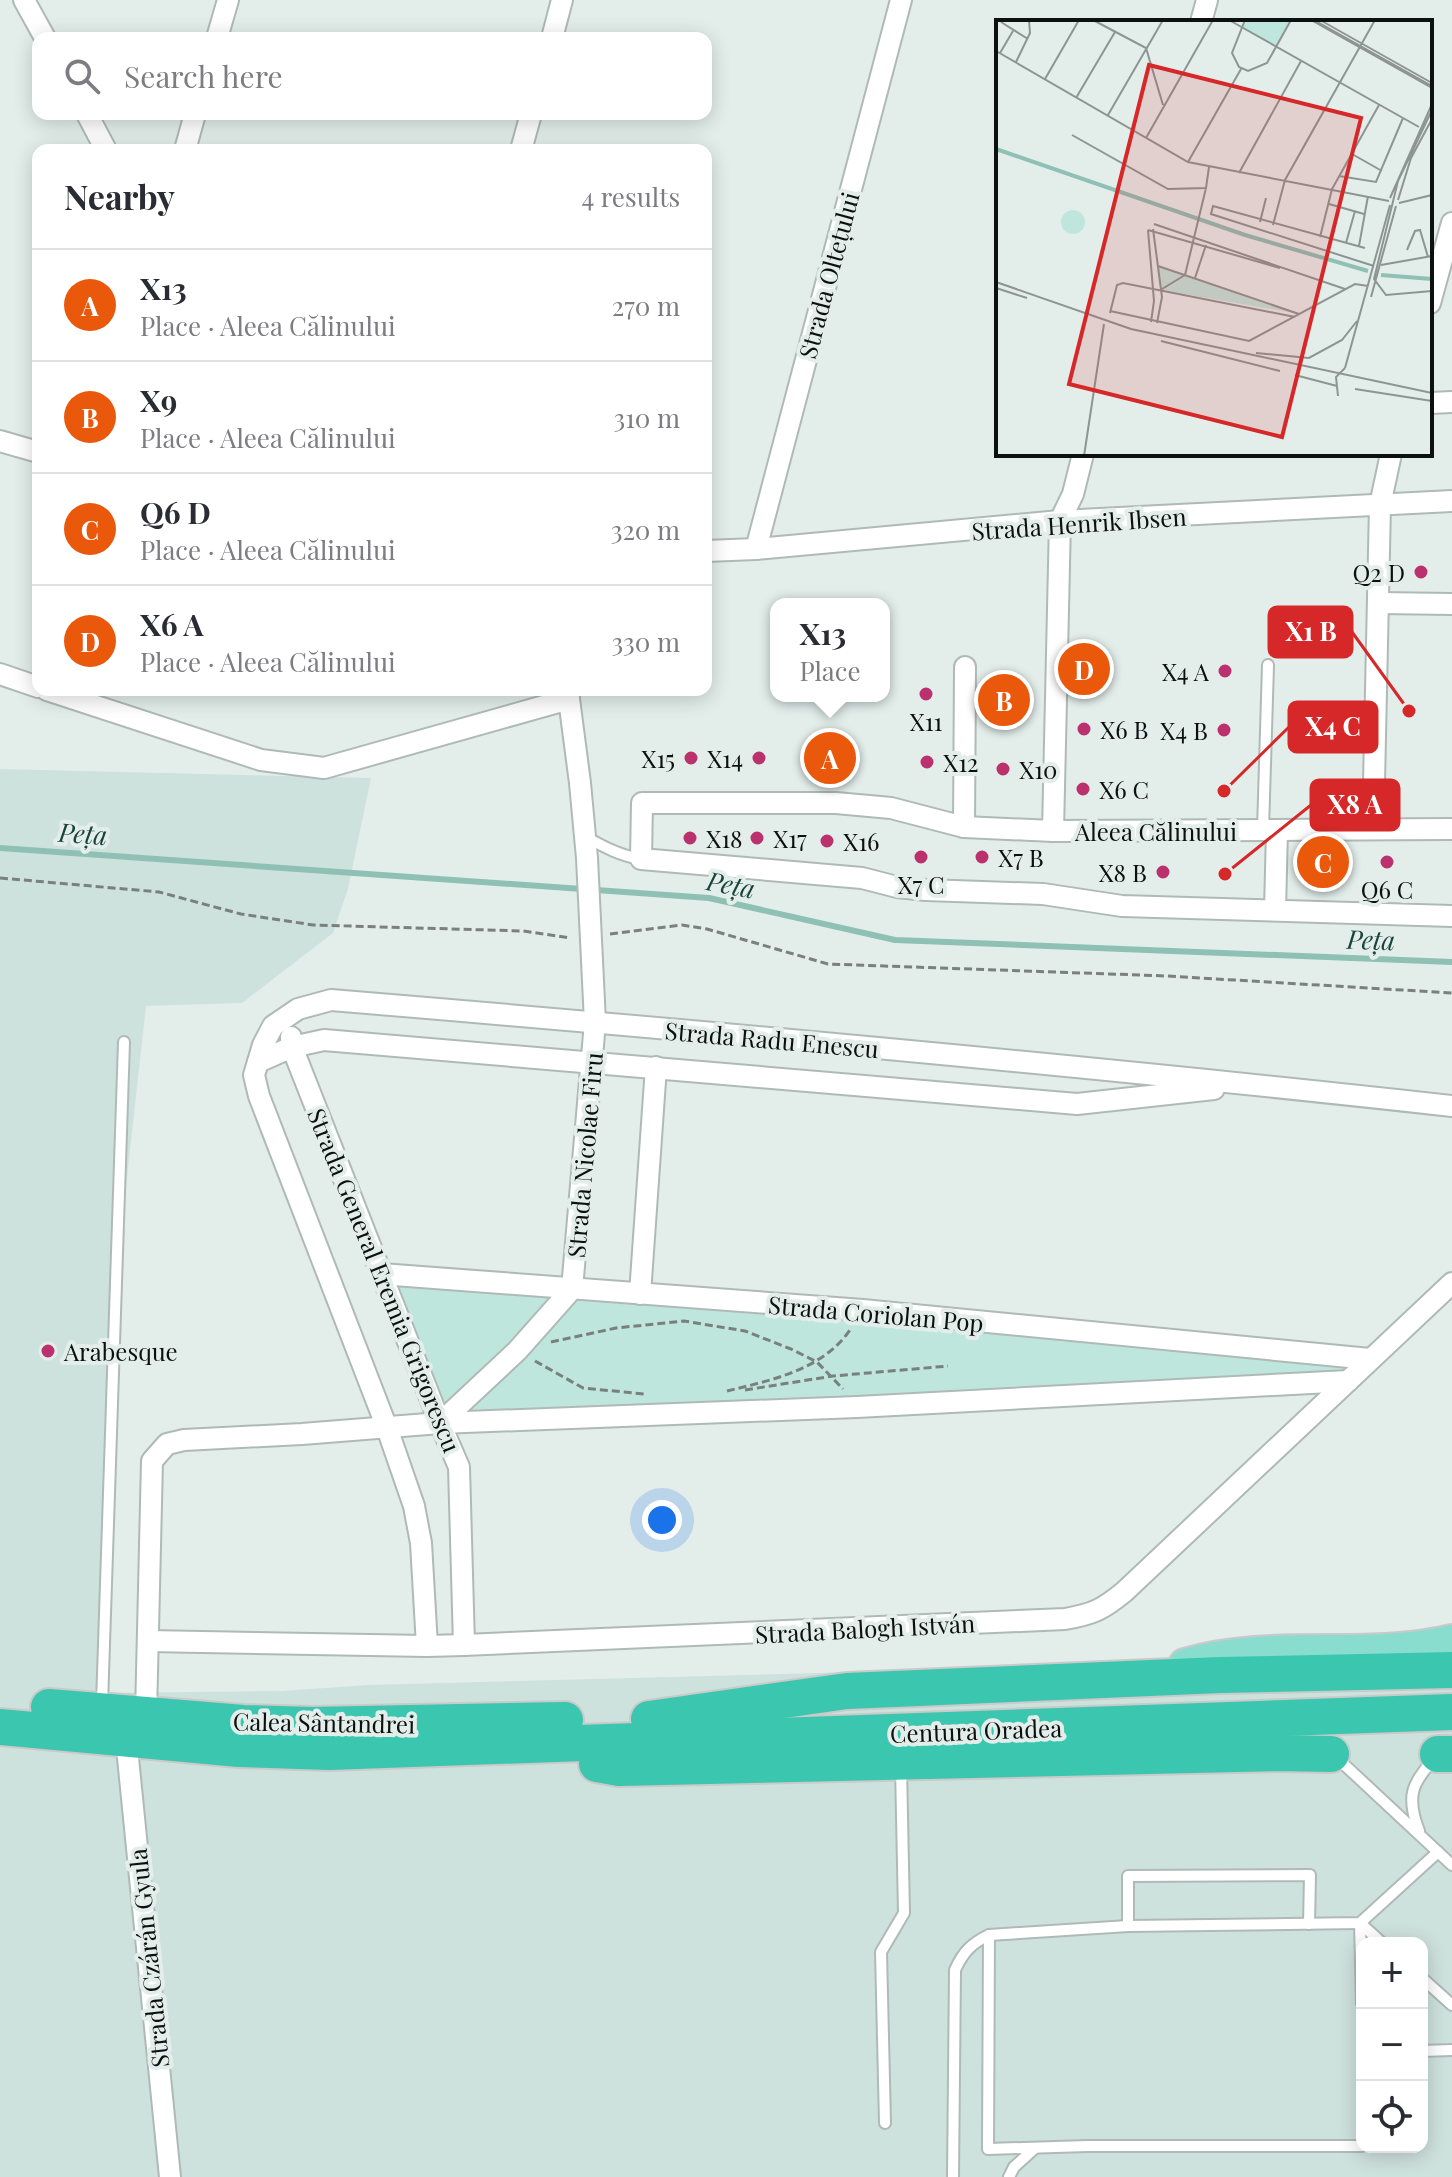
<!DOCTYPE html>
<meta charset="utf-8">
<style>
body{margin:0;font-family:"Playfair Display",serif;background:#f2f2f3;color:#2b2b33}
.controls{position:absolute;right:24px;bottom:24px;display:grid;overflow:hidden;border-radius:16px;box-shadow:0 4px 20px #0003}
.controls button{width:72px;height:72px;display:grid;place-items:center;padding:0;border:0;border-bottom:2px solid #e1e1e2;background:#fff;color:#2b2b33;font:40px sans-serif}
.you{position:absolute;left:662px;top:1520px;width:28px;height:28px;margin:-20px;border:6px solid #fff;border-radius:50%;background:#1a73e8;box-shadow:0 0 0 12px #1a73e833}
.badge{display:grid;place-items:center;width:52px;height:52px;border-radius:50%;background:#ea580c;color:#fff;font-size:26px;font-weight:700}
.pin{position:absolute;translate:-50% -50%;border:4px solid #fff;box-shadow:0 2px 8px #0006}
.popup{position:absolute;left:770px;top:598px;width:120px;height:104px;box-sizing:border-box;display:grid;place-content:center;border-radius:16px;background:#fff;filter:drop-shadow(0 2px 6px #0005);font-size:26px;white-space:nowrap;color:#7c7c81}
.popup b{font-size:30px;color:#2b2b33}
.popup::after{content:'';position:absolute;left:50%;top:100%;margin-left:-16px;border:16px solid transparent;border-top-color:#fff}
.list{margin:0;padding:0;list-style:none}
h2{display:flex;justify-content:space-between;align-items:center;height:104px;margin:0;padding:0 32px;font-size:34px}
h2 small{font-size:26px;font-weight:400;color:#7c7c81}
.list li{display:grid;grid-template-columns:52px 1fr auto;gap:24px;align-items:center;box-sizing:border-box;height:112px;padding:0 32px;border-top:2px solid #e1e1e2}
.list b{display:block;font-size:30px;white-space:nowrap}
.list p{margin:0;font-size:26px;white-space:nowrap;color:#7c7c81}
.list em{font-size:26px;font-style:normal;color:#7c7c81}
.icon{flex:none;width:44px;height:44px;fill:none;stroke:currentColor;stroke-width:2;stroke-linecap:round;stroke-linejoin:round}
.map{position:relative;flex:none;width:1452px;height:2177px;overflow:hidden}
.search{position:absolute;background:#fff;box-shadow:0 4px 20px #0003;left:32px;top:32px;width:680px;height:88px;display:flex;align-items:center;gap:20px;box-sizing:border-box;padding:0 28px;border-radius:16px;color:#7c7c81;font-size:30px}
.panel{position:absolute;background:#fff;box-shadow:0 4px 20px #0003;left:32px;top:144px;width:680px;height:552px;border-radius:16px}
.map>svg:first-child{display:block}
.built{fill:#cee2dd;fill-rule:evenodd}
.green{fill:#bee6dc}
.lines{fill:none;stroke-linecap:round;stroke-linejoin:round}
.stream{stroke:#8fc0b4;stroke-width:6}
.lane-casing{stroke:#afbab7;stroke-width:14}
.street-casing{stroke:#afbab7;stroke-width:24}
.primary-casing{stroke:#cacaca;stroke-width:36}
.highway-casing{stroke:#cacaca;stroke-width:40}
.path{stroke:#79807e;stroke-width:3;stroke-dasharray:8 4;stroke-linecap:butt}
.lane{stroke:#fff;stroke-width:10}
.street{stroke:#fff;stroke-width:20}
.primary{stroke:#89ddcf;stroke-width:32}
.highway{stroke:#3bc6af;stroke-width:36}
.poi-dot{fill:#bb316d;stroke:#e3eeeb;stroke-width:3}
.labels{text-anchor:middle;dominant-baseline:central;stroke-width:8;stroke-linejoin:round;paint-order:stroke}
.street-label{font-size:24px;fill:#0c100f;stroke:#e3eeeb}
.poi-label{font-size:24px;fill:#0c100f;stroke:#e3eeeb;text-anchor:start}
.water-label{font-size:26px;font-style:italic;fill:#18443b;stroke:#e3eeeb}
.inset-river{fill:none;stroke:#8fc0b4;stroke-width:4}
.inset-road{fill:none;stroke:#8d9593;stroke-width:2}
.view{fill:#d62828;fill-opacity:0.15;stroke:#d62828;stroke-width:4}
.inset-edge{fill:none;stroke:#0c100f;stroke-width:4}
.leader{fill:none;stroke:#d62828;stroke-width:3}
.callout-dot{fill:#d62828;stroke:#e3eeeb;stroke-width:3}
.callout{fill:#d62828;stroke:#d62828;stroke-width:3}
.callout-label{font-size:26px;text-anchor:middle;font-weight:bold;fill:#fff}
</style>
<div class="map">
<svg width="1452" height="2177" viewBox="0 0 1452 2177">
<rect width="100%" height="100%" fill="#e3eeeb"/>
<path class="built" d="M0,769L371,778L348,889L333,933L242,1003L146,1006L117,1267L102,1693L281,1691L368,1685L1452,1656V2177H0ZM1362,1943H1422V2147H1362Z"/>
<polygon class="green" points="381,1275 1370,1359 1348,1381 440,1423"/>
<g class="lines">
<polyline class="stream" points="0,848 709,898 895,940 1452,962"/>
<g class="lane-casing">
<g id="lane">
<polyline points="1263,830 1268,665"/>
<path d="M586,837C604,847 621,856 641,859"/>
<polyline points="102,1704 124,1042"/>
<polyline points="1336,1757 1452,1865"/>
<path d="M1419,1831C1406,1797 1411,1783 1436,1757"/>
<polyline points="1360,1923 1362,2003"/>
<polyline points="1360,1923 1382,1943"/>
<polyline points="1128,1926 1128,1876 1310,1875 1309,1924"/>
<polyline points="1422,1978 1452,2005"/>
<polyline points="1422,2051 1452,2050"/>
<polyline points="885,2123 881,1952 904,1913 901,1767"/>
<polyline points="1362,2146 1087,2146 988,2149 989,1935 1128,1926 1360,1923 1438,1852"/>
<path d="M953,2177L955,1970C963,1952 972,1943 989,1935"/>
<polyline points="1009,2177 1014,2167 1035,2148"/>
</g>
</g>
<g class="street-casing">
<g id="street">
<polyline points="24,0 45,38"/>
<polyline points="1201,22 1207,0"/>
<polyline points="217,38 228,0"/>
<polyline points="552,38 562,0"/>
<polyline points="87,114 106,150"/>
<polyline points="185,150 195,114"/>
<polyline points="521,150 531,114"/>
<polyline points="1430,303 1452,223"/>
<polyline points="1430,403 1452,402"/>
<polyline points="0,441 38,452"/>
<polyline points="756,549 901,0"/>
<polyline points="706,551 756,549 1060,521 1452,501"/>
<polyline points="1378,603 1452,604"/>
<polyline points="0,674 38,687"/>
<polyline points="47,690 261,760 324,768 569,699 568,690"/>
<polyline points="569,699 580,783 587,858 595,1022 572,1289"/>
<polyline points="964,827 965,667"/>
<polyline points="1373,829 1380,505 1391,454"/>
<polyline points="1452,829 1053,831 964,827 891,808 836,803 642,803 641,859 862,878 897,887 926,890 1043,894 1122,906 1452,916"/>
<polyline points="1053,831 1060,521 1073,494 1083,454"/>
<polyline points="1275,910 1277,830"/>
<polyline points="291,1037 292,1047 440,1423 459,1467 464,1645"/>
<polyline points="258,1062 292,1047 324,1040 1077,1104 1214,1089"/>
<polyline points="381,1274 863,1310 1370,1359"/>
<polyline points="640,1294 656,1067"/>
<polyline points="440,1423 517,1351 572,1289"/>
<path d="M148,1641L427,1646L464,1645L1065,1619C1093,1614 1102,1610 1124,1592L1452,1283"/>
<path d="M427,1646L421,1543L414,1506L387,1428L259,1096L254,1075L263,1045L273,1026L298,1009L331,1000C705,1031 1079,1065 1452,1106"/>
<polyline points="146,1715 152,1461 167,1444 184,1440 302,1434 440,1423 857,1407 1348,1381"/>
<polyline points="126,1738 170,2177"/>
</g>
</g>
<g class="primary-casing">
<path id="primary" d="M1185,1665C1272,1639 1365,1662 1452,1641"/>
</g>
<g class="highway-casing">
<g id="highway">
<polyline points="49,1707 243,1723 312,1725 565,1720"/>
<polyline points="649,1719 847,1691 1220,1675 1452,1670"/>
<polyline points="0,1727 239,1749 329,1752 1452,1712"/>
<polyline points="1438,1754 1452,1754"/>
<polyline points="597,1764 619,1768 1278,1753 1331,1754"/>
</g>
</g>
<g class="path">
<polyline points="0,878 159,892 241,914 313,925 523,931 571,938"/>
<polyline points="610,934 682,925 707,929 828,964 1167,976 1452,993"/>
<polyline points="551,1342 616,1328 684,1321 745,1331 791,1349 817,1362 843,1389"/>
<polyline points="535,1361 583,1388 644,1394"/>
<polyline points="745,1390 833,1376 948,1366"/>
<path d="M727,1391C772,1380 822,1370 850,1330"/>
</g>
<use href="#lane" class="lane"/>
<use href="#street" class="street"/>
<use href="#primary" class="primary"/>
<use href="#highway" class="highway"/>
</g>
<g class="poi-dot">
<circle cx="1421" cy="572" r="8"/>
<circle cx="1225" cy="671" r="8"/>
<circle cx="926" cy="694" r="8"/>
<circle cx="1084" cy="729" r="8"/>
<circle cx="1224" cy="730" r="8"/>
<circle cx="691" cy="758" r="8"/>
<circle cx="759" cy="758" r="8"/>
<circle cx="927" cy="762" r="8"/>
<circle cx="1003" cy="769" r="8"/>
<circle cx="1083" cy="789" r="8"/>
<circle cx="690" cy="838" r="8"/>
<circle cx="757" cy="838" r="8"/>
<circle cx="827" cy="841" r="8"/>
<circle cx="921" cy="857" r="8"/>
<circle cx="982" cy="857" r="8"/>
<circle cx="1387" cy="862" r="8"/>
<circle cx="1163" cy="872" r="8"/>
<circle cx="48" cy="1351" r="8"/>
</g>
<g class="labels">
<g class="street-label">
<text transform="translate(828 275) rotate(-75)">Strada Oltețului</text>
<text transform="translate(1079 523) rotate(-4)">Strada Henrik Ibsen</text>
<text x="1156" y="831">Aleea Călinului</text>
<text transform="translate(772 1039) rotate(5)">Strada Radu Enescu</text>
<text transform="translate(584 1155) rotate(-85)">Strada Nicolae Firu</text>
<text transform="translate(385 1280) rotate(68)">Strada General Eremia Grigorescu</text>
<text transform="translate(876 1313) rotate(5)">Strada Coriolan Pop</text>
<text transform="translate(865 1628) rotate(-3)">Strada Balogh István</text>
<text transform="translate(324 1722) rotate(1)">Calea Sântandrei</text>
<text transform="translate(976 1730) rotate(-2)">Centura Oradea</text>
<text transform="translate(148 1958) rotate(-96)">Strada Czárán Gyula</text>
</g>
<g class="poi-label">
<text x="1405" y="572" text-anchor="end">Q2 D</text>
<text x="1209" y="671" text-anchor="end">X4 A</text>
<text x="926" y="721" text-anchor="middle">X11</text>
<text x="1100" y="729">X6 B</text>
<text x="1208" y="730" text-anchor="end">X4 B</text>
<text x="675" y="758" text-anchor="end">X15</text>
<text x="743" y="758" text-anchor="end">X14</text>
<text x="943" y="762">X12</text>
<text x="1019" y="769">X10</text>
<text x="1099" y="789">X6 C</text>
<text x="706" y="838">X18</text>
<text x="773" y="838">X17</text>
<text x="843" y="841">X16</text>
<text x="998" y="857">X7 B</text>
<text x="1147" y="872" text-anchor="end">X8 B</text>
<text x="921" y="884" text-anchor="middle">X7 C</text>
<text x="1387" y="889" text-anchor="middle">Q6 C</text>
<text x="64" y="1351">Arabesque</text>
</g>
<g class="water-label">
<text transform="translate(83 833) rotate(4)">Peța</text>
<text transform="translate(731 884) rotate(11)">Peța</text>
<text transform="translate(1371 939) rotate(2)">Peța</text>
</g>
</g>
<g transform="translate(996 20)">
<rect width="436" height="436" fill="#e3eeeb"/>
<path d="M249,0H295L280,27L245,8ZM65 202a12 12 0 1 1 24 0a12 12 0 1 1-24 0ZM162,246L304,294L165,270Z" fill="#bee6dc"/>
<path class="inset-river" d="M0,129L249,215L372,251M385,255L436,259"/>
<path class="inset-road" d="M97,0L150,28L167,85M233,0L423,107M249,0L236,33L243,47L252,51L271,43L295,0M315,0L436,68M318,0L436,66M324,0L436,63M5,2L32,19M0,31L192,142L393,181M4,33L17,11M20,42L34,13L33,0M49,59L83,0M80,78L119,12M436,90L402,161L378,259L390,275L436,271M112,95L167,0M76,115L172,169L210,168L213,147M150,118L217,0M356,134L386,151M192,142L245,49M243,153L305,41M343,156L380,162L407,98M394,178L436,84M402,180L415,138L436,99M403,183L436,175M333,184L368,194M264,202L270,178M158,204L349,269M277,205L289,160L379,0M157,209L166,277L161,303M152,210L284,248M152,210L158,281L155,302M324,217L336,169L383,85M350,223L359,191M363,226L372,176M369,228L217,186L215,194L378,246M411,230L419,211L424,210L432,237M385,245L436,236M162,246L303,294M189,255L210,168M199,258L210,225M0,262L135,309L436,373M0,268L31,278M166,269L189,255M375,277L400,186M114,291L253,321L359,264L372,266M114,293L121,265L127,263L299,297M165,321L284,351M260,333L313,338L346,320L361,301M349,348L394,185M299,355L341,366M359,369L436,381M342,376L340,357L349,348M88,436L108,304"/>
<path class="view" d="M153,45L365,98L286,417L73,364Z"/>
<rect width="436" height="436" class="inset-edge"/>
</g>
<path class="leader" d="M1409 711L1352 632M1224 791L1289 727M1225 874L1311 805"/>
<g class="callout-dot">
<circle cx="1409" cy="711" r="8"/>
<circle cx="1224" cy="791" r="8"/>
<circle cx="1225" cy="874" r="8"/>
</g>
<g class="callout">
<rect x="1269" y="607" width="83" height="50" rx="8"/>
<rect x="1289" y="702" width="88" height="50" rx="8"/>
<rect x="1311" y="780" width="88" height="50" rx="8"/>
</g>
<g class="callout-label">
<text x="1311" y="641">X1 B</text>
<text x="1333" y="736">X4 C</text>
<text x="1355" y="814">X8 A</text>
</g>
</svg>
<div class="controls">
<button>+</button>
<button>−</button>
<button><svg class="icon" aria-label="locate" viewBox="0 0 24 24"><circle cx="12" cy="12" r="6"/><path d="M12 2v4M12 18v4M2 12h4M18 12h4"/></svg></button>
</div>
<div class="you"></div>
<div class="pin badge" style="left:830px;top:758px">A</div>
<div class="popup"><b>X13</b>Place</div>
<div class="pin badge" style="left:1004px;top:700px">B</div>
<div class="pin badge" style="left:1323px;top:862px">C</div>
<div class="pin badge" style="left:1084px;top:669px">D</div>
<div class="search"><svg class="icon" aria-label="search" viewBox="0 0 24 24"><circle cx="10" cy="10" r="6"/><path d="M15 15l6 6"/></svg>Search here</div>
<section class="panel">
<h2>Nearby<small>4 results</small></h2>
<ul class="list">
<li><span class="badge">A</span><div><b>X13</b><p>Place · Aleea Călinului</p></div><em>270 m</em></li>
<li><span class="badge">B</span><div><b>X9</b><p>Place · Aleea Călinului</p></div><em>310 m</em></li>
<li><span class="badge">C</span><div><b>Q6 D</b><p>Place · Aleea Călinului</p></div><em>320 m</em></li>
<li><span class="badge">D</span><div><b>X6 A</b><p>Place · Aleea Călinului</p></div><em>330 m</em></li>
</ul>
</section>
</div>
